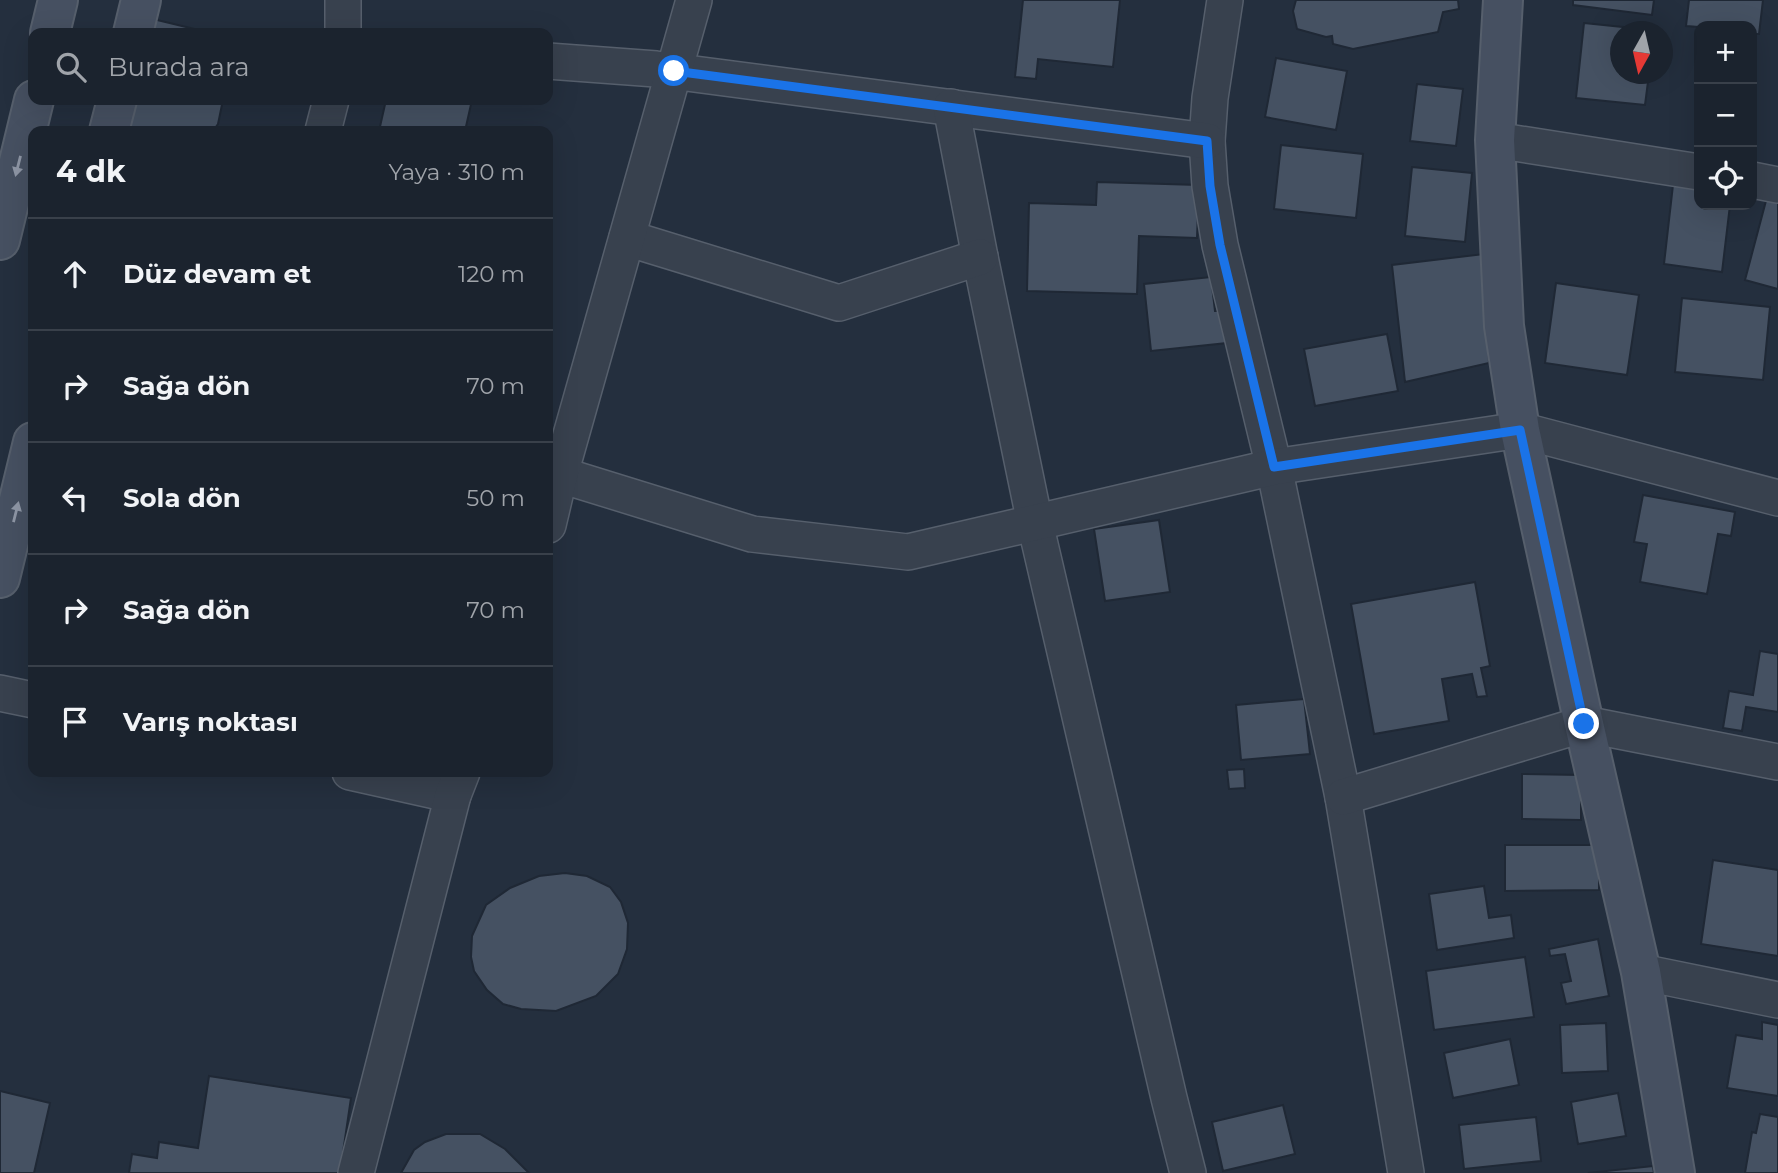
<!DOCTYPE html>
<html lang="tr">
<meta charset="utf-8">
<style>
body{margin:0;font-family:Montserrat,sans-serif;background:#242b36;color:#f1f3f6}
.controls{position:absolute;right:21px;top:21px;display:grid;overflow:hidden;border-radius:14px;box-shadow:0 7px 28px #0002}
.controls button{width:63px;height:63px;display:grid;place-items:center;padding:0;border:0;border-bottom:2px solid #39404a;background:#1b232e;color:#f1f3f6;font:35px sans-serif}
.compass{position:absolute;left:1610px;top:21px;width:63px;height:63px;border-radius:50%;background:#1b232e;box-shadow:0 7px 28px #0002;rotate:188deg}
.stop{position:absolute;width:21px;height:21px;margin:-16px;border:5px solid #1a73e8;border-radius:50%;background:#fff}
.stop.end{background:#1a73e8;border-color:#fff;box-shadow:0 2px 7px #0008}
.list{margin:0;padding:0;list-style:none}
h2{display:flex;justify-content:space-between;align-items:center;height:91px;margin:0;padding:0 28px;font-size:30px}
h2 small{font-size:23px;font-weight:400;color:#a0a4aa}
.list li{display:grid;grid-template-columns:46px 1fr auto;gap:21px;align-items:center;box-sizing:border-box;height:112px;padding:0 28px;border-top:2px solid #39404a}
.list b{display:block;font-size:26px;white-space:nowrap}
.list em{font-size:23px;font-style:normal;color:#a0a4aa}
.icon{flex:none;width:38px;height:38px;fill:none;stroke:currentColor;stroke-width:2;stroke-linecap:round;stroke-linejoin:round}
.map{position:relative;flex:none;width:1778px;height:1173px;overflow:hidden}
.search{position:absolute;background:#1b232e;box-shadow:0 7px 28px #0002;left:28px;top:28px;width:525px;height:77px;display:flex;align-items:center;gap:18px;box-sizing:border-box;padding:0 24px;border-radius:14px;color:#a0a4aa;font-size:26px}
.panel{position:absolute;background:#1b232e;box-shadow:0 7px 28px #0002;left:28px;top:126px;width:525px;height:651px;border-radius:14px}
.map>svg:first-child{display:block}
.building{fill:#455162;stroke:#1f2835;stroke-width:2}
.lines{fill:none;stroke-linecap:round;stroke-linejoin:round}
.street-casing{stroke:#565f6c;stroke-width:38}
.secondary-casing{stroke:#565f6c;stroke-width:42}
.street{stroke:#38414e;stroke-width:35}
.secondary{stroke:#465061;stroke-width:38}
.oneway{fill:#8e96a5}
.route{stroke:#1a73e8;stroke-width:9}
</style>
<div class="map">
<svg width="1778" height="1173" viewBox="0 0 1778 1173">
<rect width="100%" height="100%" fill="#242f3e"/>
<g class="building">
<polygon points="1023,0 1120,0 1113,67 1038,59 1036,79 1015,77"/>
<polygon points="1296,0 1458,0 1459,9 1443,12 1438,32 1353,49 1333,44 1332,36 1326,37 1297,29 1293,11"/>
<polygon points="1573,0 1654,0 1652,15 1573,5"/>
<polygon points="1689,0 1763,0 1759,34 1752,34 1752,26 1699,27 1686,26"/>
<polygon points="153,19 211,33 149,33"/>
<polygon points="1584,23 1642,29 1642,32 1620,32 1620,74 1649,74 1645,105 1576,98"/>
<polygon points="1276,58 1347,71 1336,130 1265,117"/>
<polygon points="1417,84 1463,89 1456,146 1410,141"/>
<polygon points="131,100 223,100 218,124 213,131 123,131"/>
<polygon points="386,100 472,100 465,131 379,131"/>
<polygon points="1281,145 1363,154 1356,218 1274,209"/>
<polygon points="1412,167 1472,173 1465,242 1405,236"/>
<polygon points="1097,182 1199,185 1197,238 1139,236 1137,294 1027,291 1029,203 1096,205"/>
<polygon points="1673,185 1699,189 1699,205 1730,205 1722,272 1664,264"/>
<polygon points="1767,197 1778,200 1778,289 1745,280"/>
<polygon points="1484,254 1487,284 1489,363 1405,382 1392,265"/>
<polygon points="1211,277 1215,311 1224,311 1227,343 1151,351 1144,284"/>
<polygon points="1556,283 1639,295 1627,375 1545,363"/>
<polygon points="1682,298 1770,307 1763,380 1675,372"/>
<polygon points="1387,334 1398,391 1315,406 1304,349"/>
<polygon points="1643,495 1735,512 1731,536 1718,534 1707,594 1640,582 1647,544 1634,542"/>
<polygon points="1159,520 1170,592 1105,601 1094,529"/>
<polygon points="1475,582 1490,666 1481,668 1487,696 1477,697 1472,674 1442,679 1449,721 1374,734 1351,604"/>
<polygon points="1760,651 1778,654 1778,712 1746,707 1742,731 1723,728 1729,691 1753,695"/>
<polygon points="1304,699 1310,754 1241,760 1236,705"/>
<polygon points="1244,769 1245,788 1229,789 1227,770"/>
<polygon points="1522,774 1581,775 1581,820 1522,819"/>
<polygon points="1505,845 1599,845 1599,890 1505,891"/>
<polygon points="1713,860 1778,870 1778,956 1701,944"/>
<polygon points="565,873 587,876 610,887 621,902 628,923 627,949 618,974 596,996 556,1011 521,1009 503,1004 487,990 474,971 471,957 472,936 486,905 510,888 539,876"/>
<polygon points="1484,886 1489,918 1511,915 1514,938 1437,950 1429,894"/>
<polygon points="1598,939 1609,996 1566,1004 1561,983 1571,981 1565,954 1550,956 1549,949"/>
<polygon points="1525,957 1534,1017 1434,1030 1426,971"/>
<polygon points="1762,1022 1778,1025 1778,1096 1727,1088 1736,1035 1762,1039"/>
<polygon points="1606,1023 1608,1071 1562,1073 1560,1025"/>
<polygon points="1510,1039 1519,1085 1453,1098 1444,1053"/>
<polygon points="209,1076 351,1098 340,1173 129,1173 132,1154 157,1158 159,1142 198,1148"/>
<polygon points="0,1091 50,1103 34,1173 0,1173"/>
<polygon points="1618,1093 1626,1136 1578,1144 1571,1102"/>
<polygon points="1283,1105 1295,1154 1223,1171 1212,1122"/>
<polygon points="1760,1114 1778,1117 1778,1173 1745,1173 1752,1132 1756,1133"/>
<polygon points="1536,1117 1541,1161 1464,1169 1459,1125"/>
<polygon points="446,1134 480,1134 505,1149 529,1173 401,1173 414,1150 425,1142"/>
<polygon points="1653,1166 1654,1173 1588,1173"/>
</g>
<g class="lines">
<g class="street-casing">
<g id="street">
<polyline points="1225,0 1210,98 1207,141 1210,186 1220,245 1274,467 1343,797 1406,1173"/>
<polyline points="343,33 343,0"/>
<polyline points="548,61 656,69 1207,141"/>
<polyline points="951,107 980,257 1035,523 1169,1098 1188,1173"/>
<polyline points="323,131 331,100"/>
<polyline points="1495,140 1699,172"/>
<polyline points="1752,180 1778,185"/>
<polyline points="627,238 839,303 980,257"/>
<polyline points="548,471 752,534 908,552 1274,467 1520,430 1778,498"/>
<polyline points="548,525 560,474 694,0"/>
<polyline points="0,693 33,700"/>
<polyline points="350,772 453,795"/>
<polyline points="1343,797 1584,724 1778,762"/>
<polyline points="1641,972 1778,1000"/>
<polyline points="356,1173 453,795 462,772"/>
</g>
</g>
<g class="secondary-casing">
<g id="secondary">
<polyline points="1503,0 1495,140 1504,326 1520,430 1584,724 1641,972 1675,1173"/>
<polyline points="50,33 58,0"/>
<polyline points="133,33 141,0"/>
<polyline points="109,131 117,100"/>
<polyline points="0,240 34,100"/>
<polyline points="0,578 33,442"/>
</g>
</g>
<use href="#street" class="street"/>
<use href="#secondary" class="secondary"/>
</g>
<defs><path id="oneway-solid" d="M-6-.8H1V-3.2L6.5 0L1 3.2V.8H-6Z" transform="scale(1.75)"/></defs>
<g class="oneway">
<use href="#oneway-solid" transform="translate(18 166) rotate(104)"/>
<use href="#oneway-solid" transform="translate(16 512) rotate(-76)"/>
</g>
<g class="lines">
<polyline class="route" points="674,71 1207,141 1210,186 1220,245 1274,467 1520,430 1584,724"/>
</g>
</svg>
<div class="controls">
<button>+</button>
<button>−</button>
<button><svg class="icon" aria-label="locate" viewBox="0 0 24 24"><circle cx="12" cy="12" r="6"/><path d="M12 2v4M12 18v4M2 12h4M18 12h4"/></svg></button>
</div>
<svg class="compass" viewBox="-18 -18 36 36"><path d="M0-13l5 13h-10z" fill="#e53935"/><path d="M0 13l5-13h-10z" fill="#a0a4aa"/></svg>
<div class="stop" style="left:674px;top:71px"></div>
<div class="stop end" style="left:1584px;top:724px"></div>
<div class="search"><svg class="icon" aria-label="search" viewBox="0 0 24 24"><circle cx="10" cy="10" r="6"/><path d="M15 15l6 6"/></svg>Burada ara</div>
<section class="panel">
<h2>4 dk<small>Yaya · 310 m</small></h2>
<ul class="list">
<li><svg class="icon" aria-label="ahead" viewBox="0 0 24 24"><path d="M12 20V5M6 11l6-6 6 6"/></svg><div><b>Düz devam et</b></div><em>120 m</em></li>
<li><svg class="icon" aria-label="right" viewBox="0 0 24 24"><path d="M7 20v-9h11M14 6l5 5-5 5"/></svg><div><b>Sağa dön</b></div><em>70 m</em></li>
<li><svg class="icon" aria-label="left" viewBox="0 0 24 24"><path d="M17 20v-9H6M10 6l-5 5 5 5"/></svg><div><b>Sola dön</b></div><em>50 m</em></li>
<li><svg class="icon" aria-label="right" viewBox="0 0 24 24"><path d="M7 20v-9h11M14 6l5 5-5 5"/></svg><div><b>Sağa dön</b></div><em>70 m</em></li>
<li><svg class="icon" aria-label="arrive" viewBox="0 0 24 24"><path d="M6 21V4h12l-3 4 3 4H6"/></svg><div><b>Varış noktası</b></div></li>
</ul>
</section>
</div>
